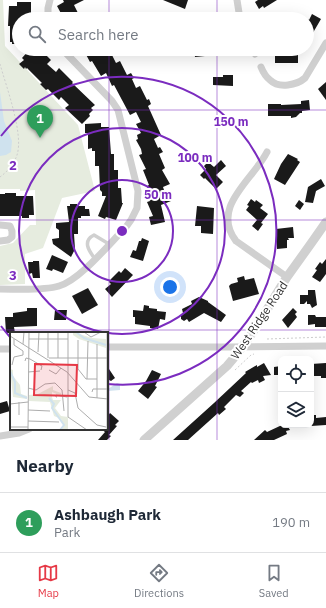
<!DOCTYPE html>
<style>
body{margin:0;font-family:"IBM Plex Sans",sans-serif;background:#f6f6f7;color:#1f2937}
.controls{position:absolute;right:12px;bottom:12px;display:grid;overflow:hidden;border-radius:8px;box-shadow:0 4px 16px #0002}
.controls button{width:36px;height:36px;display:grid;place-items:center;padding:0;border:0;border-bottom:1px solid #e0e1e3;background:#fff;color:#1f2937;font:20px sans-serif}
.you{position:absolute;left:170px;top:287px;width:14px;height:14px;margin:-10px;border:3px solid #fff;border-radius:50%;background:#1a73e8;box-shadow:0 0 0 6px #1a73e833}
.badge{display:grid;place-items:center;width:26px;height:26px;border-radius:50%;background:#e63946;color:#fff;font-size:13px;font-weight:700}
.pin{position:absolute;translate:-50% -33px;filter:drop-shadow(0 1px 2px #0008)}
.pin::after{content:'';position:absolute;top:21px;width:14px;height:12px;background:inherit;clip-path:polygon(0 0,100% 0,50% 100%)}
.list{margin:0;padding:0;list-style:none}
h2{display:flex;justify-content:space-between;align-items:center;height:52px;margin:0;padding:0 16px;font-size:17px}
h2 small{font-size:13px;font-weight:400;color:#747a83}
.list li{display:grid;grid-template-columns:26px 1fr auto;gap:12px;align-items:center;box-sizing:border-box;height:60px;padding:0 16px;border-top:1px solid #e0e1e3}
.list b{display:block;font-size:15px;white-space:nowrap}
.list p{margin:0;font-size:13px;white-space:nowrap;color:#747a83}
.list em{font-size:13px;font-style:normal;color:#747a83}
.icon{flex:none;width:22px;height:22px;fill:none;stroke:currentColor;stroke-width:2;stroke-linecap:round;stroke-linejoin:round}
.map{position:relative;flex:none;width:326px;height:440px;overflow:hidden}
.search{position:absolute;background:#fff;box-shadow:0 4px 16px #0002;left:12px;right:12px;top:12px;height:44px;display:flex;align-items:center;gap:10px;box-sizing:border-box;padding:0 14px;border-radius:22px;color:#747a83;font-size:15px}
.sheet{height:112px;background:#fff}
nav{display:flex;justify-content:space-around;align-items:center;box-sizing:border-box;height:56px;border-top:1px solid #e0e1e3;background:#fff;font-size:11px;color:#747a83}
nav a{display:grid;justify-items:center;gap:2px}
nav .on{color:#e63946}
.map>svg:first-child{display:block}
.green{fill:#e6ecdf}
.water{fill:#cfe2ee}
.building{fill:#1a1a1a}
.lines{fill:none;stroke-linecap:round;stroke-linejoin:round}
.path{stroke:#cdcdcd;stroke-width:1;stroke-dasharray:2 2;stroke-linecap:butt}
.service{stroke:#d0d0d0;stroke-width:3.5}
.minor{stroke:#d0d0d0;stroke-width:7}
.tertiary{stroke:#d0d0d0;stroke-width:9}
.grid{fill:none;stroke:#7b2cbf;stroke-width:1;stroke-opacity:0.55}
.ring{fill:none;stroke:#7b2cbf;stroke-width:2}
.labels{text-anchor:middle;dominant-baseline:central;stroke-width:4;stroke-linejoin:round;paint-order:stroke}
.street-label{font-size:12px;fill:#333;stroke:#fff}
.inset-river{fill:none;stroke:#cfe2ee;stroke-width:2}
.inset-road{fill:none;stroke:#adadad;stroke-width:1}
.view{fill:#e63946;fill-opacity:0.15;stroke:#e63946;stroke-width:2}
.inset-edge{fill:none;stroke:#333;stroke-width:2}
.grid-label{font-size:13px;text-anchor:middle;font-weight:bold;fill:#7b2cbf;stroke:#fff;stroke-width:4;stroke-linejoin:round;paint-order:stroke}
.centre{fill:#7b2cbf;stroke:#fff;stroke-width:2}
.ring-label{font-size:12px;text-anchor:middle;font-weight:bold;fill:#7b2cbf;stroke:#fff;stroke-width:4;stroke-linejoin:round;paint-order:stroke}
</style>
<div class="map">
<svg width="326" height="440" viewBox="0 0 326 440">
<rect width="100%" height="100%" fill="#fff"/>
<polygon class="green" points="0,0 3,0 5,46 78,125 95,191 62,198 43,248 25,254 25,284 0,285 0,246 13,243 30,225 36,225 35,190 20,191 20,189 0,189"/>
<g class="water">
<polygon points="0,92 4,121 12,141 11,152 6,155 0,156"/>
<polygon points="117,383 120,384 120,390 108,391 108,389"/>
</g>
<g class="building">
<polygon points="63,0 84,0 74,5 80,17 77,19 64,19 57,6 64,2"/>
<polygon points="163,0 188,0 185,9"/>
<polygon points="258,0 277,0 264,8 263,6 259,9 255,2"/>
<polygon points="17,2 31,2 31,19 19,19 19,44 12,44 12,42 10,42 10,26 8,26 9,6 17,6"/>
<polygon points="312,14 321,19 307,43 307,19 309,20"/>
<polygon points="30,49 36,49 43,56 45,54 51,60 47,64 56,72 59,68 73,82 72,83 95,105 91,108 93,110 89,114 90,116 82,124 65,108 69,105 61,97 59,100 48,89 46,90 40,84 42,83 27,68 26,69 25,67 24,69 19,64 24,60 22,58"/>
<polygon points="83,49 109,49 116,63 120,61 127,75 131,73 134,78 132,79 136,88 140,86 147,100 149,99 151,104 148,106 161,135 154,139 158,148 160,147 163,152 159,154 165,168 162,170 170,184 163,187 166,196 168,196 171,201 161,205 165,222 151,225 149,217 153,216 147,202 150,201 148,197 151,196 147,186 149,185 143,170 146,169 139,155 142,154 141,149 136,140 138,139 137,135 141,133 136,124 141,122 136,112 130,115 114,85 112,86 106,73 101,76 92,61 90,62"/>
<polygon points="194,49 205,49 205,56 195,57"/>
<polygon points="298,52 298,63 275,63 275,53"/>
<polygon points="223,75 233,75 233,86 213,85 213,77 223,77"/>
<polygon points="326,82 326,100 318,89"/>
<polygon points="309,100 310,110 302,111 302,113 300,113 296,117 291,118 291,116 268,116 268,104 281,104 281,105 301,104 301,101"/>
<polygon points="101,123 101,127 109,127 111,154 114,154 114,170 118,170 118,188 121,188 122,203 123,203 116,220 106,217 105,219 98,216 106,196 102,196 102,192 100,190 99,166 95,166 95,151 92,151 92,148 88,149 88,133 85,133 85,124"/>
<polygon points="288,154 298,159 297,160 300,162 285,185 274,179 281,164"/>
<polygon points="221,160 226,166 216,175 223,182 216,189 205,178 204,179 200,175 206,169 204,166 208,162 214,167"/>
<polygon points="321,179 325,186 316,191 313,203 305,202 308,187"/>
<polygon points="5,193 16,193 16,196 33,196 34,215 29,215 29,218 22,218 22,216 0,216 0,194 5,194"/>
<polygon points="251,199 255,202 256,200 263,205 260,208 268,214 261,223 263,224 258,231 252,226 257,220 246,210 249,206 247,205"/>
<polygon points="299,200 304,204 300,210 295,206"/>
<polygon points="70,204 77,204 77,206 85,206 85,209 89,209 90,216 81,216 81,218 78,218 78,234 74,234 75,249 71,257 53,244 52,239 59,238 59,230 56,228 56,223 69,222 67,206 70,206"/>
<polygon points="197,206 214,208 213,234 201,233 201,226 195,226"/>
<polygon points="293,227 294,238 288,238 289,240 287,240 287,248 277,249 276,229"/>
<polygon points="142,238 149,241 143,261 130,257 133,250 136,251 139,241 141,241"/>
<polygon points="52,255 68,262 63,273 53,269 52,271 46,269"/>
<polygon points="326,259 326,274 320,282 312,277 317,270 315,269 320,262 322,264"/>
<polygon points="33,261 39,261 40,278 33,278 32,273 29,274 28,262 33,262"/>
<polygon points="125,268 133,275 112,297 105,289 111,284 109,282 111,279 119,271 121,273"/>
<polygon points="244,276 245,280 254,278 259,294 233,301 229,286 231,284 238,282 237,278"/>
<polygon points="88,288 98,305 82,314 72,296"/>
<polygon points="308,290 315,290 317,305 312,308 310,304 307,304 307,301 304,304 300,304 300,295 308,295"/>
<polygon points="199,297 208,301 208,302 226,315 221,322 204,313 189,322 187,319 184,321 181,319 181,315 183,313 182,309 192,304 191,301"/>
<polygon points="144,305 149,306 149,308 157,309 157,311 166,312 165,320 160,319 158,329 150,328 150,326 135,324 135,317 133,317 133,310 143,311"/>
<polygon points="27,308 37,308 37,326 14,327 15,333 6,333 5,317 13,317 13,313 27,311"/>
<polygon points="293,308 297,312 295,314 297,317 288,328 282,320"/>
<polygon points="55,310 67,310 66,320 54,320"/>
<polygon points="308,315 315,315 316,317 326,317 326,327 315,327 315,324 308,325"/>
<polygon points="264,363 271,375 263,376 265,380 259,383 258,380 252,383 251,382 241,391 244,393 240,397 236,395 224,407 226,409 219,415 218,413 188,440 173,440 214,403 246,373 245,372 257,365 257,367"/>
<polygon points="326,363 326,378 321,378 321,376 311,376 311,364"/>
<polygon points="107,366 115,378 111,381 109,380 107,381"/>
<polygon points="281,366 281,375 274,375 274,367"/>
<polygon points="152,370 161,374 155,386 157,387 148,399 138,391 146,381"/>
<polygon points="7,401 10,411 0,414 0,403"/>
<polygon points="110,413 119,421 115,425 117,426 109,435 111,436 107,440 98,440 105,432 101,429 107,429 107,417"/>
<polygon points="311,415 316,415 316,418 326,417 326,425 311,426"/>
<polygon points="282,425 287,425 290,430 286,431 287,434 274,440 254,440 265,430 267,432"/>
</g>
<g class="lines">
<g class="path">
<path d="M0,64C6,86 24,134 17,155C14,164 8,171 0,177"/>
<polyline points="267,339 326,337"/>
<polyline points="235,370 251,355 254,354"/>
</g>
<path class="service" d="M95,259C89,251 82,241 94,235L109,244"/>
<g class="minor">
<polyline points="237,0 240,19"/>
<polyline points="48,19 48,8 50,0"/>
<polyline points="252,49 255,54"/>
<path d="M261,67C263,72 266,77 270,80C279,89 297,85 305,78L326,43"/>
<path d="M267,152C253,180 210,207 236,241L287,277"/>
<polyline points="0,225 10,226 12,231 12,237 8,240 0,241"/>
<path d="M0,289C17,289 43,291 59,286C80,280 109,244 126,227L131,220L137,208L138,191L118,110L112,101L62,49"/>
<polyline points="107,347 230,347 326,346"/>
<polyline points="0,349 11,349"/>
<polyline points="0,436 19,433 29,429"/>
</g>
<path class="tertiary" d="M144,440L227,366C251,339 268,307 287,277C300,259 313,241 326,222"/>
</g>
<path class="grid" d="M109,0V19M217,0V19M109,49V440M217,49V440M0,110H326M0,220H326M0,330H326"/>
<g class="ring">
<circle cx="122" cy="231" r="51"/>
<circle cx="122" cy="231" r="103"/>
<path d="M10 337A154 154 0 0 1 1 326M1 136A154 154 0 1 1 107 384"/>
</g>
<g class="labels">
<g class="street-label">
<text transform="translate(259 320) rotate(-56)">West Ridge Road</text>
</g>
</g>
<g transform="translate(10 332)">
<rect width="98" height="98" fill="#fff"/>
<path d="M63,0L82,6L96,7V16L69,7L63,3ZM0,37L3,38V44L10,53L11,62L17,64V67L3,65ZM43,54V58L51,61V64L42,60V65L43,68H51L45,76L51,84L58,85V98H50L54,94L51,87L44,84L40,70L19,69V63L28,62Z" fill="#e6ecdf"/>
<path class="inset-river" d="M66,0L74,6L96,13M0,39L5,50V61L17,66M39,66L44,72L42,76L54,93L50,98"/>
<path class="inset-road" d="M58,0V85L77,98M74,0L81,5L91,0M0,4L57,40L79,65L98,67M19,7H58M68,8V37L76,47H87M13,12L14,0M28,20L29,0M38,26V0M39,26H98M48,26V0M15,29L16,26L20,27L32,34L31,38M2,33L4,25L13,23V19L4,13V7M39,38L46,42L51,36M18,40L30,39M77,47L78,9M18,56L26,58L35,52L45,51L52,58L54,79M58,58L65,61L68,76L87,93L96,95M82,60L83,57H98M47,65H46V63L57,65M87,66V12M0,72L18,70M18,78L40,79M9,83V70M18,89L49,90M0,95H18M18,98L19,0M97,98V0"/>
<path class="view" d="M25,32L67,33L66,64L24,63Z"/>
<rect width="98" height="98" class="inset-edge"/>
</g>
<g class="grid-label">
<text x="13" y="170">2</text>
<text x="13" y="280">3</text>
</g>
<circle cx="122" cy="231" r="6" class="centre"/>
<g class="ring-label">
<text x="231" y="126">150 m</text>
<text x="195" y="162">100 m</text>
<text x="158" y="199">50 m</text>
</g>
</svg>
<div class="controls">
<button><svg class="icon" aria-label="locate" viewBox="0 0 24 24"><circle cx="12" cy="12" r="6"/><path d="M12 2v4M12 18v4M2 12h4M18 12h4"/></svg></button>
<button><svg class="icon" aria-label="layers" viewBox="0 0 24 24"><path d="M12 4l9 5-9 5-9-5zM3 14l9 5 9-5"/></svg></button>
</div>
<div class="you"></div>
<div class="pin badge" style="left:40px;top:138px;background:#2e9e5b">1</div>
<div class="search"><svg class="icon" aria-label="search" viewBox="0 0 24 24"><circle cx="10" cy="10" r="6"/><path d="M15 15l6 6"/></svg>Search here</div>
</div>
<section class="sheet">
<h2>Nearby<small></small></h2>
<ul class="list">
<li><span class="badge" style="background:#2e9e5b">1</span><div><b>Ashbaugh Park</b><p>Park</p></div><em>190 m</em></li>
</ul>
</section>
<nav>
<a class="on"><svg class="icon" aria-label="map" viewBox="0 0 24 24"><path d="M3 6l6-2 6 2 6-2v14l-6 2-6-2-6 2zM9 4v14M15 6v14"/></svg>Map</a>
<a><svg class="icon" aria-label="directions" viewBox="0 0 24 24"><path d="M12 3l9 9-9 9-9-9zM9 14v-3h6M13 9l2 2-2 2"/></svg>Directions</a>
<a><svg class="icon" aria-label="saved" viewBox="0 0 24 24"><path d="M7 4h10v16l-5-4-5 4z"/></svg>Saved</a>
</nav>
